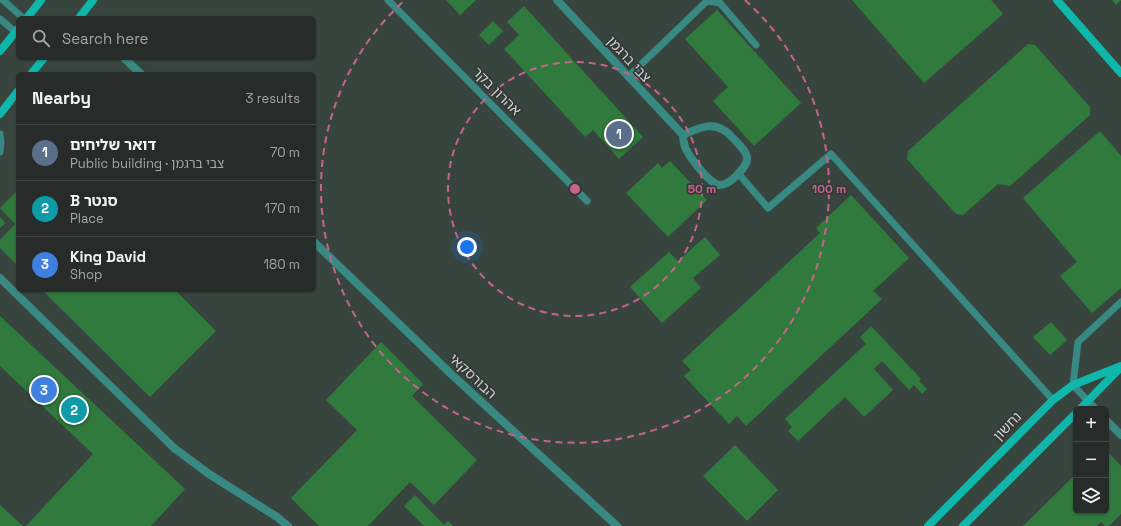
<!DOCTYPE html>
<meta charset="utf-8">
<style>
body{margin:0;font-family:"Space Grotesk","Noto Sans Hebrew",sans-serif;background:#333735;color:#f1f3f6}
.controls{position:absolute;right:12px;bottom:12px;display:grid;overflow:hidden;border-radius:6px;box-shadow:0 1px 3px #0004}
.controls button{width:36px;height:36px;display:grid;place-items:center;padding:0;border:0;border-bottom:1px solid #434746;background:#272b29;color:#f1f3f6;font:20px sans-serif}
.you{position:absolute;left:467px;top:247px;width:14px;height:14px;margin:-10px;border:3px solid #fff;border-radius:50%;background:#1a73e8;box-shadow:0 0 0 6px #1a73e833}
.badge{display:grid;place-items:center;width:26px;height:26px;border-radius:50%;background:#f2a541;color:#fff;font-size:13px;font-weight:700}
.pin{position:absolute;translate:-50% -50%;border:2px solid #fff;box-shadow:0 1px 4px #0006}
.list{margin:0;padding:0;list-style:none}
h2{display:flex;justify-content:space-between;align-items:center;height:52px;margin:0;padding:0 16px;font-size:17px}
h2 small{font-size:13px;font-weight:400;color:#a4a7a8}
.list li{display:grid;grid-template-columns:26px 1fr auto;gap:12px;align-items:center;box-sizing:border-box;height:56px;padding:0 16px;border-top:1px solid #434746}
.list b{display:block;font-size:15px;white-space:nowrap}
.list p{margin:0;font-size:13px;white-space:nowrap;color:#a4a7a8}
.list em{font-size:13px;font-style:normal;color:#a4a7a8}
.icon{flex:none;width:22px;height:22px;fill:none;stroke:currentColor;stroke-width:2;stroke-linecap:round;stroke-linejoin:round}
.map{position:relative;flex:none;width:1121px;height:526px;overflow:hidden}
.search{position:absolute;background:#272b29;box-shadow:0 1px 3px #0004;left:16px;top:16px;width:300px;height:44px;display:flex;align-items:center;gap:10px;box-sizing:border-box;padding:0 14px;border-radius:6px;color:#a4a7a8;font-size:15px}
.panel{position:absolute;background:#272b29;box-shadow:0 1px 3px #0004;left:16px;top:72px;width:300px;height:220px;border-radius:6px}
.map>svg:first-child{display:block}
.built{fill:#38453f;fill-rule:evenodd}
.building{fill:#317a3e}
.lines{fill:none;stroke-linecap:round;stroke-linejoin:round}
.lane{stroke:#378981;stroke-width:7}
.street{stroke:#378981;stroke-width:8}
.secondary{stroke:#0fb6aa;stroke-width:8}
.ring{fill:none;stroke:#c8638b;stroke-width:2;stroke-dasharray:7 5}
.labels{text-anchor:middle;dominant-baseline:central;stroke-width:3.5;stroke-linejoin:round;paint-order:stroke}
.street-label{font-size:14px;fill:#d0d3d2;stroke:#343937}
.centre{fill:#c8638b;stroke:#343937;stroke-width:2}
.ring-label{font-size:12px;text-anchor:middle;font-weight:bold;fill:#c8638b;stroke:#343937;stroke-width:3.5;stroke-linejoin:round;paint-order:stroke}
</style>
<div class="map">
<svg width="1121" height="526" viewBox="0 0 1121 526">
<rect width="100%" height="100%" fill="#343937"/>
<path class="built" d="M0,0H1121V526H0ZM18,18H314V58H18ZM18,74H314V290H18ZM1076,409H1106V511H1076Z"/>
<g class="building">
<polygon points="446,0 476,0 460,15"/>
<polygon points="852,0 991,0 1003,14 924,83"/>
<polygon points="1112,0 1121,0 1116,5"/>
<polygon points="524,6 643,137 619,159 593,130 585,137 504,49 519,35 507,22"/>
<polygon points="717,10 801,103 754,146 713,101 728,87 685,39"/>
<polygon points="493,21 503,31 489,45 479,35"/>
<polygon points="1028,44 1035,45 1090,107 1090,115 1010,186 998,184 963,215 956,214 907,159 908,151"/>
<polygon points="1100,131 1121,156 1121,288 1092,313 1060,276 1077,262 1023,198"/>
<polygon points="670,161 707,200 668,237 626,193 658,163 662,168"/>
<polygon points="18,190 18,266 0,248 0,240 15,224 0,208"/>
<polygon points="851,195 909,258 873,291 882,299 746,426 737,416 729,424 684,376 691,370 682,361 820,233 816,228"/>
<polygon points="0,217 5,223 0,228"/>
<polygon points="705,237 720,255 693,278 701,288 662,323 630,287 669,252 678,261"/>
<polygon points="42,290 175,290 216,331 150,397"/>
<polygon points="0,316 185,489 151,526 26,526 93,454 0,366"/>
<polygon points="1051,322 1067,340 1050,355 1033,337"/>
<polygon points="871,326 921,379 919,381 927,389 922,394 914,385 909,390 882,361 874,369 893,390 864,417 845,397 798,441 788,431 792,427 785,419 866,344 860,337"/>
<polygon points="381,342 423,384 412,396 477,460 434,505 410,482 368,526 319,526 291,498 357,430 326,400"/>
<polygon points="735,445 778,490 747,521 703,476"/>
<polygon points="1106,450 1121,466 1121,514 1109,526 1105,526 1101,522 1097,526 1023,526 1076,474 1076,511 1106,511"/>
<polygon points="415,495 444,525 448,521 453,526 424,526 404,506"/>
<polygon points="0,505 23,526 0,526"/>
</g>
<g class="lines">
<g class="lane">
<polyline points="3,0 23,18"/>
<polyline points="388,0 587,201"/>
<polyline points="0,19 18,34"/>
<polyline points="628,77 707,1 720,3 756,45"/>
<polyline points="0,134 1,142 0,152"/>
<polyline points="738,173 768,208 831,154 1053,400"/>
<polyline points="1088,401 1073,385 1078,342 1121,302"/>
</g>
<g class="street">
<path d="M557,0L683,135C683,139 684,144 685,147C689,157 709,183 719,185C729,186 749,166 747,157C745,148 736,142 730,135C715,120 700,127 683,135"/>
<polyline points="124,58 141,74"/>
<polyline points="314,242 450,373 617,526"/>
<polyline points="0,278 174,448 209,474 277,517 288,526"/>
<polyline points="1088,401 1095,409"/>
<polyline points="1106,420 1121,435"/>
</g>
<g class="secondary">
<polyline points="1057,0 1121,73"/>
<polyline points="27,18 41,0"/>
<polyline points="79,18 93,0"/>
<polyline points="0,51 18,29"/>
<polyline points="31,74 44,58"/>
<polyline points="0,114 18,91"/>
<polyline points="1080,409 1120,368"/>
<polyline points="928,526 1053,400 1073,385 1121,366"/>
<polyline points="963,526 1076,413"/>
</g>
</g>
<g class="ring">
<circle cx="575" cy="189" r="127"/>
<path d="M745 0A254 254 0 1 1 405 0"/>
</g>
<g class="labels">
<g class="street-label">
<text transform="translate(629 59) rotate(47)">צבי ברגמן</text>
<text transform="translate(497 91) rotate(45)">אהרון בקר</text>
<text transform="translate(473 376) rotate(43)">הבורסקאי</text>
<text transform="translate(1007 426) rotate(-46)">נחשון</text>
</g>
</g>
<circle cx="575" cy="189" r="6" class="centre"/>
<g class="ring-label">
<text x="702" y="193">50 m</text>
<text x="829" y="193">100 m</text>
</g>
</svg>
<div class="controls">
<button>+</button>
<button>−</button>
<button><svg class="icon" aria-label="layers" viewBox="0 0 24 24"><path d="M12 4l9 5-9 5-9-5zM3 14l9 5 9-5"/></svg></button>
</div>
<div class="you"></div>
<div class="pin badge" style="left:619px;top:134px;background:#5c6f8a">1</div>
<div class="pin badge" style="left:74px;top:410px;background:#0f9aa8">2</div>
<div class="pin badge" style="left:44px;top:390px;background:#3f7fe0">3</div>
<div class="search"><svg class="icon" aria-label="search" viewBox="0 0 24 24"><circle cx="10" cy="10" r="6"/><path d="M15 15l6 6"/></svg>Search here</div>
<section class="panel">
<h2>Nearby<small>3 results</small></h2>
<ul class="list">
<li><span class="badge" style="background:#5c6f8a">1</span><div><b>דואר שליחים</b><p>Public building · צבי ברגמן</p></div><em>70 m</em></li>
<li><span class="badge" style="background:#0f9aa8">2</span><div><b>B סנטר</b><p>Place</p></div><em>170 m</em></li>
<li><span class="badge" style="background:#3f7fe0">3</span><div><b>King David</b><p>Shop</p></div><em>180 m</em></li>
</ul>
</section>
</div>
